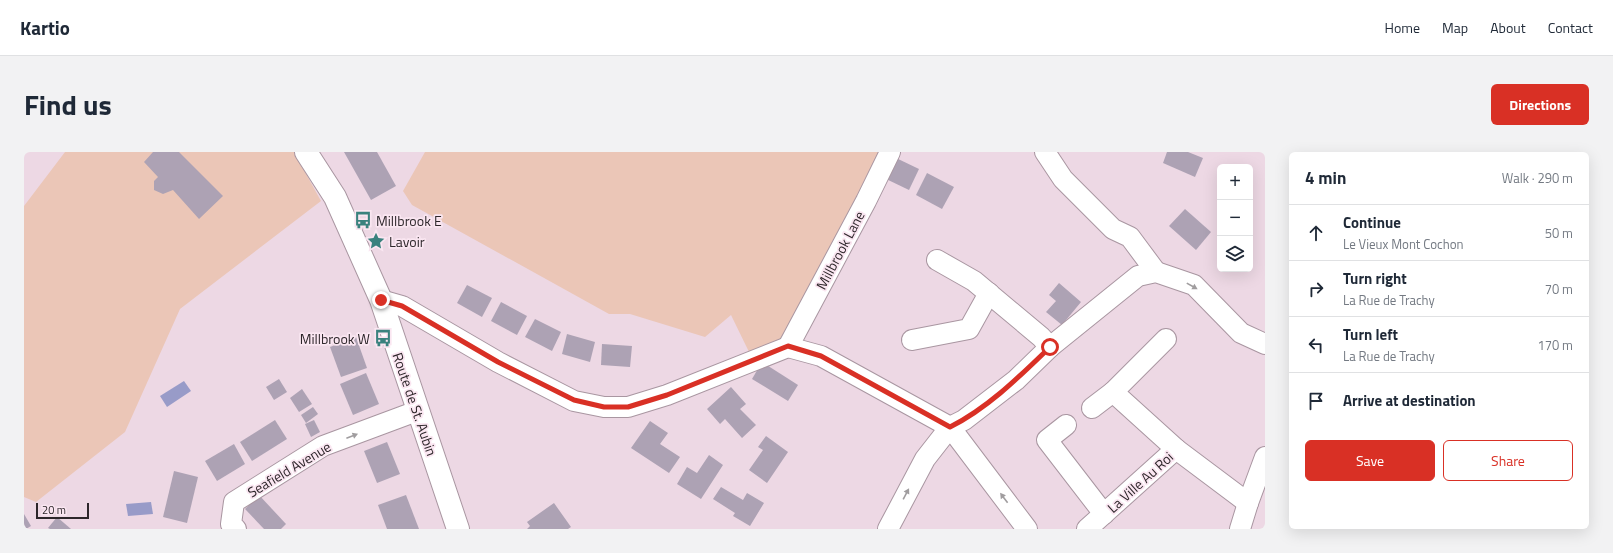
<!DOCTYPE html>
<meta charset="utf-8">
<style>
body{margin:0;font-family:"Titillium Web",sans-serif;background:#f2f2f3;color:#1f2937}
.controls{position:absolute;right:12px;top:12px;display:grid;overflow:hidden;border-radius:6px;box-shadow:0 4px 16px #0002}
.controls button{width:36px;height:36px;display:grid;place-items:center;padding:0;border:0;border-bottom:1px solid #e0e1e3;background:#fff;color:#1f2937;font:20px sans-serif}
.scale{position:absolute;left:12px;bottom:10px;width:53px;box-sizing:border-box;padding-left:4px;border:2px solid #2d262a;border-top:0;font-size:11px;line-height:14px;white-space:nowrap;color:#2d262a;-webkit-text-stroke:3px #fae6f1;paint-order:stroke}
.stop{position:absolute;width:12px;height:12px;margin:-9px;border:3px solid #d93025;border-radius:50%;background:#fff}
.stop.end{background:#d93025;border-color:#fff;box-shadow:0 1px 4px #0008}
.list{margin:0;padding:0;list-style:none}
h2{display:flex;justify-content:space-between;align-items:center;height:52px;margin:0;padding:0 16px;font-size:17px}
h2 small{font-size:13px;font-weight:400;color:#747a83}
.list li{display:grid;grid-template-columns:26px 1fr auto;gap:12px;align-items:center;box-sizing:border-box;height:56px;padding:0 16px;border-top:1px solid #e0e1e3}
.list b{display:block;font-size:15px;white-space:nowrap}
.list p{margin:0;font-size:13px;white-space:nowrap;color:#747a83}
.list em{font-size:13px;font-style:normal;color:#747a83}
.actions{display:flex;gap:8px;padding:12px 16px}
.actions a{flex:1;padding:9px 0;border:1px solid #d93025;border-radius:6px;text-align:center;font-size:14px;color:#d93025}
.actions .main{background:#d93025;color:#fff}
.icon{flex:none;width:22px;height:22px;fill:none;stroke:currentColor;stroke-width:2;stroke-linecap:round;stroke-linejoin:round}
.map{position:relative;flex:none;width:1241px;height:377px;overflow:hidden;border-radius:6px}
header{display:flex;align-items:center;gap:24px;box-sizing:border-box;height:56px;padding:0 20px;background:#fff;border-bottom:1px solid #e0e1e3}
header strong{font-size:19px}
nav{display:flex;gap:22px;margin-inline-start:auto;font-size:14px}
.intro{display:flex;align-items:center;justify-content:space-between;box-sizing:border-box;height:96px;padding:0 24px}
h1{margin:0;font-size:28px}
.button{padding:10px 18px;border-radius:6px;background:#d93025;color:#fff;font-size:14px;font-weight:700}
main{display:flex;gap:24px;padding:0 24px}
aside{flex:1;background:#fff;border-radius:6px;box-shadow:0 4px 16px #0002}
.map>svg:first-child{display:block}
.green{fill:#ebc6b7}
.water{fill:#989bc8}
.building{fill:#ada2b4}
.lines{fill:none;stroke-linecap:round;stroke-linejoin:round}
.minor-casing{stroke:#a996a1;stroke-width:22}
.primary-casing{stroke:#a996a1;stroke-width:24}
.minor{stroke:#fff;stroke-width:20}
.primary{stroke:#fff;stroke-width:22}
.oneway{fill:#a09d9f}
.route{stroke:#d93025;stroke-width:5}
.labels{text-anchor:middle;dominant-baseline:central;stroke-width:3.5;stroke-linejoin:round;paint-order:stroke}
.poi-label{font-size:14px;fill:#2d262a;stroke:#fae6f1;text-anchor:start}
.street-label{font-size:14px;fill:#2d262a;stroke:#fae6f1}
</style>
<header>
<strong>Kartio</strong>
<nav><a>Home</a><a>Map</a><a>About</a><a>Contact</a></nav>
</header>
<div class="intro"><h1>Find us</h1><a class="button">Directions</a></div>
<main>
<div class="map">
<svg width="1241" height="377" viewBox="0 0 1241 377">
<rect width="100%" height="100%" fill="#edd8e4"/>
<g class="green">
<polygon points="41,0 270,0 297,49 156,157 101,280 12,350 0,345 0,54"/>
<polygon points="401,0 862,0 761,187 726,202 707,163 681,185 606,162 585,162 388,53 379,39"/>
</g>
<g class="water">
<polygon points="160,229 167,239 143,255 136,244"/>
<polygon points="127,350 129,362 104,364 102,352"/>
</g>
<g class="building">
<polygon points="129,0 155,0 199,44 175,67 149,38 139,42 130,38 130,29 134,25 120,10"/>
<polygon points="320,0 353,0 372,34 347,48"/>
<polygon points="1143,0 1164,0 1179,6 1171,25 1139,11"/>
<polygon points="870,5 895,17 885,38 860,26"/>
<polygon points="903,21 930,35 918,57 892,43"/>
<polygon points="1161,57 1187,80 1172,98 1145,74"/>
<polygon points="1035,131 1057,150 1038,173 1022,160 1032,149 1025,143"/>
<polygon points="443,133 468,146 458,165 433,151"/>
<polygon points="477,150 503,164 493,183 467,169"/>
<polygon points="511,167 537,180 528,199 501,185"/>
<polygon points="543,182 571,190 566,210 538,202"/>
<polygon points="332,185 343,216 317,225 306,195"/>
<polygon points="578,192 608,194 606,215 577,213"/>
<polygon points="738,210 774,233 764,249 728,227"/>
<polygon points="342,221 355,252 329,263 316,232"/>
<polygon points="255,227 263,240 250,248 242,235"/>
<polygon points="707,235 722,252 716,257 732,273 718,286 701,267 696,272 683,257"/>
<polygon points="278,237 288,252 275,260 266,246"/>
<polygon points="289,255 294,262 282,271 277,263"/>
<polygon points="251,268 263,287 228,309 216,290"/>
<polygon points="290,268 296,280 287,285 281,272"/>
<polygon points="626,269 644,281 636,292 656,305 645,321 607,296"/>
<polygon points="742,284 764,300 743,331 725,318 739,298 734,295"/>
<polygon points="363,290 376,322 353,331 340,299"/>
<polygon points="210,292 221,312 193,329 181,309"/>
<polygon points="685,303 699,313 677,347 653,332 663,315 673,321"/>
<polygon points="150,319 174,325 163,371 139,365"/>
<polygon points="697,335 719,348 723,341 740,351 726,374 709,364 711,361 689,347"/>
<polygon points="235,343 262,372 257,377 240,377 221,357"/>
<polygon points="382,343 395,377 363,377 354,353"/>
<polygon points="530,351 547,375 544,377 503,377 506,374 503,370"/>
<polygon points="0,362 7,374 2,377 0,377"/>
<polygon points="33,365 47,377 26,377 24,376"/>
</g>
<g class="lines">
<g class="minor-casing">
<g id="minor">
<polyline points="1021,0 1039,27 1089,77 1106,85 1132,120"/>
<polyline points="913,108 950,129 1017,185 1026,195"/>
<polyline points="357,148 378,154 474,210 550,249 580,255 604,255 643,243 764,195 797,204 926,275 1003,377"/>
<polyline points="1142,187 1089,240 1152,297"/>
<polyline points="888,188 945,177 965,141"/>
<polyline points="764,195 842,49 866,0"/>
<polyline points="1068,256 1089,240"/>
<polyline points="1042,273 1023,288 1080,362"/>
<polyline points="212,377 207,372 210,350 299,294 393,259"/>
<polyline points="864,377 901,307 926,275 940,268 992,228 1026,195 1114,124 1132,120 1170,133 1217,181 1241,192"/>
<polyline points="1063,377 1152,297 1224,351 1241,305"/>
<polyline points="1216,377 1224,351"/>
</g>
</g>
<g class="primary-casing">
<polyline id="primary" points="282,0 311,45 357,148 434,377"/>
</g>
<use href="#minor" class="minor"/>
<use href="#primary" class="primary"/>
</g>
<defs><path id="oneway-solid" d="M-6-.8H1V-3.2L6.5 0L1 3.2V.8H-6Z"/></defs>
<g class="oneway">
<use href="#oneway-solid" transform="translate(1168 134) rotate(29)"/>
<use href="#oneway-solid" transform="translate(328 284) rotate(-21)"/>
<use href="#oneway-solid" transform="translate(882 342) rotate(-62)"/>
<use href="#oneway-solid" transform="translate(980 346) rotate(-127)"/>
</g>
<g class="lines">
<path class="route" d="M357,148L378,154L474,210L550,248L580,255H604L643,243L764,194L797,204L926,275C964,256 996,224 1026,195"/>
</g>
<defs>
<g id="bus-bare" transform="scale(1.38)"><path d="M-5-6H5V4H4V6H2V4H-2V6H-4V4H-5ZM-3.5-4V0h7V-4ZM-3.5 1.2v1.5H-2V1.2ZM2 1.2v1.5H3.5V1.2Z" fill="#3a827e" stroke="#fae6f1" stroke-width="2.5" paint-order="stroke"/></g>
<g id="sight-bare" transform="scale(1.38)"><path d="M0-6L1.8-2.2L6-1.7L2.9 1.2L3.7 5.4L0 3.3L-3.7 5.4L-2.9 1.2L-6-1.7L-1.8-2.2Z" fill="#3a827e" stroke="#fae6f1" stroke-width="2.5" paint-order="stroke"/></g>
</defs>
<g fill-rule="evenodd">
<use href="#bus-bare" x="339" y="68"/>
<use href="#sight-bare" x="352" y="89"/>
<use href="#bus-bare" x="359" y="186"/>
</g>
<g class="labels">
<g class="poi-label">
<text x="352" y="68">Millbrook E</text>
<text x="365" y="89">Lavoir</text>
<text x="346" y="186" text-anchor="end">Millbrook W</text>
</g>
<g class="street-label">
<text transform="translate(816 98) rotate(-62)">Millbrook Lane</text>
<text transform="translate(391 252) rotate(71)">Route de St. Aubin</text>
<text transform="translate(265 317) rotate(-31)">Seafield Avenue</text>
<text transform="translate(1116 330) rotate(-42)">La Ville Au Roi</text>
</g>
</g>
</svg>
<div class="controls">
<button>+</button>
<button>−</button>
<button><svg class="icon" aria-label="layers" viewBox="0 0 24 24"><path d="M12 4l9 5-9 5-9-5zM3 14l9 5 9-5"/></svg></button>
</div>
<div class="scale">20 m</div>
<div class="stop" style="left:1026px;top:195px"></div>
<div class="stop end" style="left:357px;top:148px"></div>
</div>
<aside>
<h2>4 min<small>Walk · 290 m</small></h2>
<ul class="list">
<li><svg class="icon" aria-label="ahead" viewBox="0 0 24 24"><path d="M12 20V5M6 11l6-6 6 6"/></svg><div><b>Continue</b><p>Le Vieux Mont Cochon</p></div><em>50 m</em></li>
<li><svg class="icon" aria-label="right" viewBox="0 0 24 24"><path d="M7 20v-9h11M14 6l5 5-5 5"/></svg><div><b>Turn right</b><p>La Rue de Trachy</p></div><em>70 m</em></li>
<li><svg class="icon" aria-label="left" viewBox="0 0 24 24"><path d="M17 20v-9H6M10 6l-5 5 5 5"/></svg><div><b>Turn left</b><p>La Rue de Trachy</p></div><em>170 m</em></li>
<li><svg class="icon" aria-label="arrive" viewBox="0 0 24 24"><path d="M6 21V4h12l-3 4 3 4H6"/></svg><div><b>Arrive at destination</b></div></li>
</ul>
<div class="actions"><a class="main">Save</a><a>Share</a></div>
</aside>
</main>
